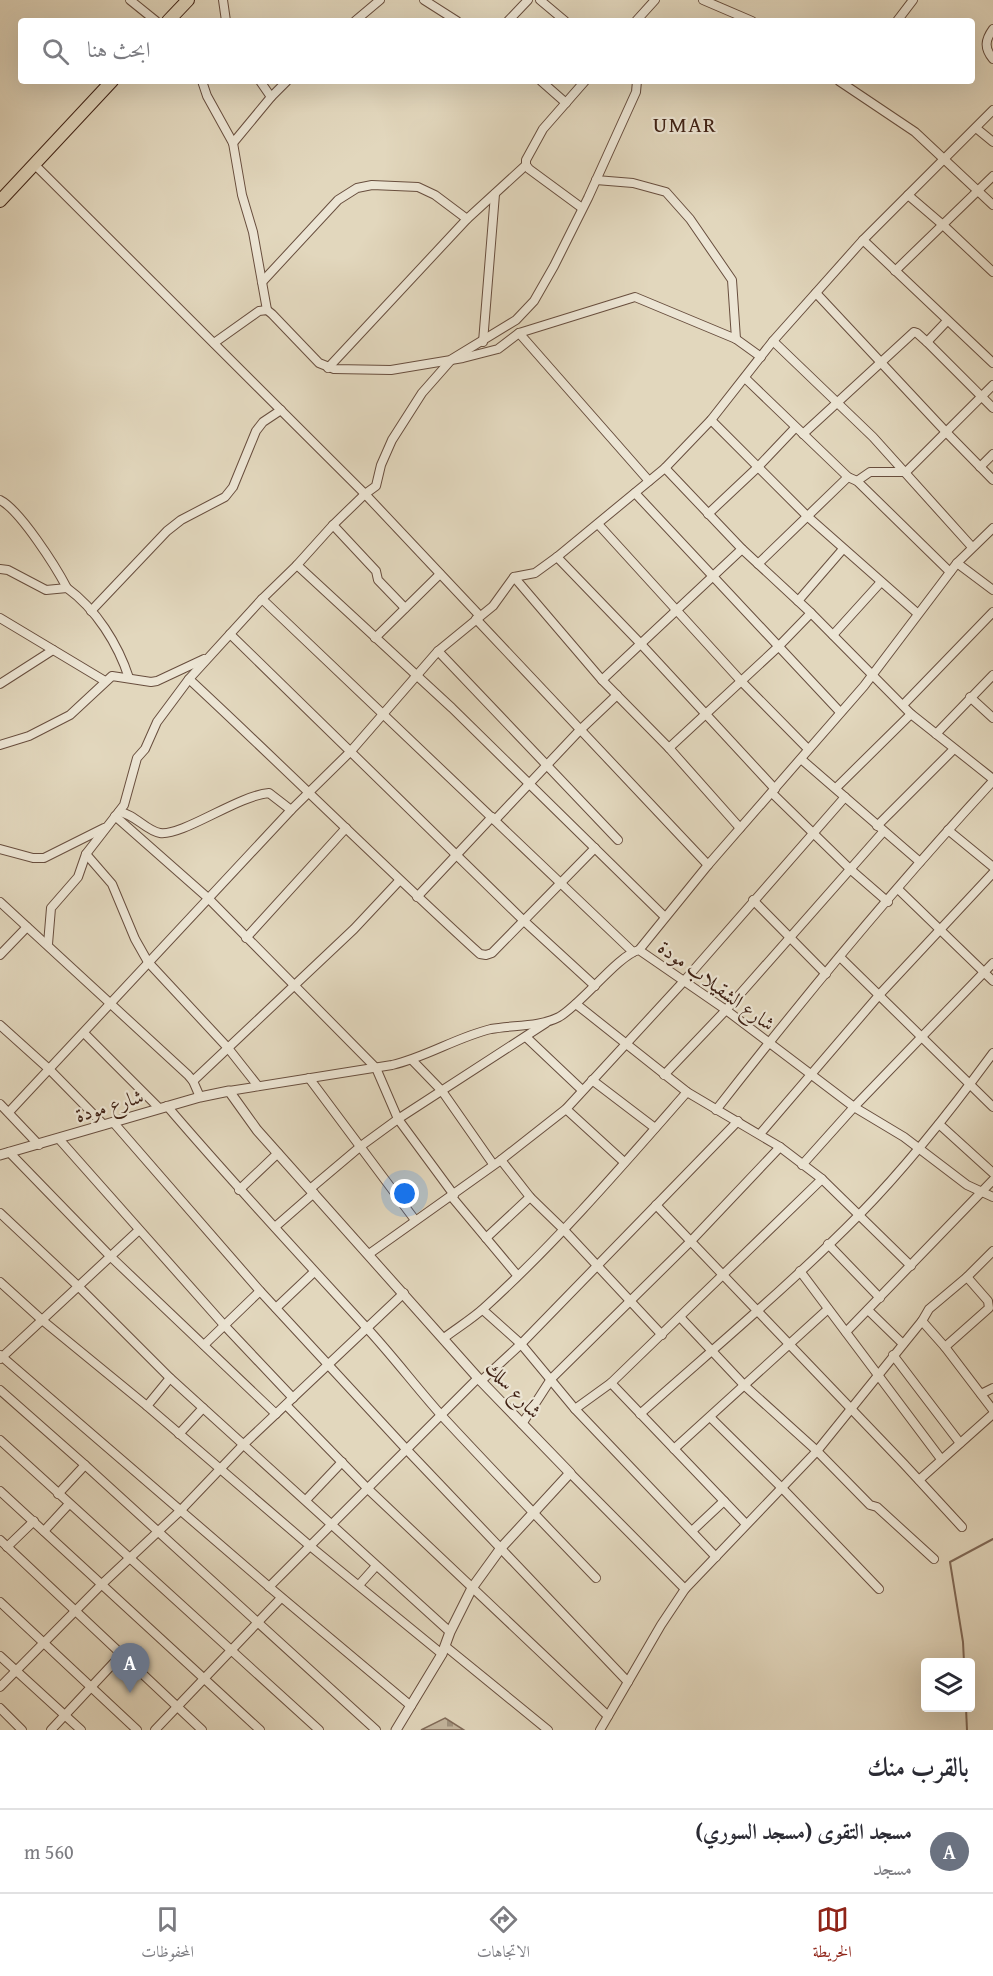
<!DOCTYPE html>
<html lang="ar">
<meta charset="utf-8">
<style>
body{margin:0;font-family:"Gentium Book Plus",Amiri,serif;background:#f2f2f3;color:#2b2b33;direction:rtl}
.controls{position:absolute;right:18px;bottom:18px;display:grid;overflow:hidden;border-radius:6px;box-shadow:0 6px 24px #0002}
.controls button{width:54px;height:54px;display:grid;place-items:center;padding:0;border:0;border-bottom:2px solid #e1e1e2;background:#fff;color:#2b2b33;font:30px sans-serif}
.you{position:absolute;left:405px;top:1194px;width:21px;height:21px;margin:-15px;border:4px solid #fff;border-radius:50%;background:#1a73e8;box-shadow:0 0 0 9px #1a73e833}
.badge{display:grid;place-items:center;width:39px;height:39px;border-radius:50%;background:#8f2418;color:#fff;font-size:20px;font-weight:700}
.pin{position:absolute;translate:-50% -50px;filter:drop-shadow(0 2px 3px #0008)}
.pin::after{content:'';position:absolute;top:32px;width:21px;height:18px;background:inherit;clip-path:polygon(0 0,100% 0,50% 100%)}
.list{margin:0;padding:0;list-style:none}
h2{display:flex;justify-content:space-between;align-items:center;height:78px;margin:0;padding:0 24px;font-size:26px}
h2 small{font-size:20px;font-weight:400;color:#7c7c81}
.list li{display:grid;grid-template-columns:39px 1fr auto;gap:18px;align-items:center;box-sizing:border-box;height:84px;padding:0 24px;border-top:2px solid #e1e1e2}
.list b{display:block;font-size:22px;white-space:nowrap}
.list p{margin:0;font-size:20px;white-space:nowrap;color:#7c7c81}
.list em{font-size:20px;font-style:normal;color:#7c7c81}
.icon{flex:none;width:33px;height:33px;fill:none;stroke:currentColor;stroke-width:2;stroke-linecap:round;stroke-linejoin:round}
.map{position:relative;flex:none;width:993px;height:1730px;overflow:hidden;direction:ltr}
.search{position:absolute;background:#fff;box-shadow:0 6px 24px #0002;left:18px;right:18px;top:18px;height:66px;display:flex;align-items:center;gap:15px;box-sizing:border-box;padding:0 21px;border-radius:6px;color:#7c7c81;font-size:22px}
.sheet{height:162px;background:#fff}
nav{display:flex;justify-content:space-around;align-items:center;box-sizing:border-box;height:84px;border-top:2px solid #e1e1e2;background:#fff;font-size:16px;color:#7c7c81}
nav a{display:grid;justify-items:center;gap:3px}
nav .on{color:#8f2418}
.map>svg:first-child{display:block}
.cemetery{fill:url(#cemetery-stones);stroke:#826c5a;stroke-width:1.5}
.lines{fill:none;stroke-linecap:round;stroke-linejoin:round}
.stream{stroke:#806957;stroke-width:2}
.minor-casing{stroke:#684e3e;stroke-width:10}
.tertiary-casing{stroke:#684e3e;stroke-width:11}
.trunk-casing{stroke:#3f2114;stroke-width:14}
.minor{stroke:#ece5d4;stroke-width:8}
.tertiary{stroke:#ece5d4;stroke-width:9}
.trunk{stroke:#e2d7bd;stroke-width:12}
.labels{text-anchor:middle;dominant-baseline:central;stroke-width:4.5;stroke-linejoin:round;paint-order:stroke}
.street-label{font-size:20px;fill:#3f2114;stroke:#ece5d4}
.quarter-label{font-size:22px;letter-spacing:1.5px;fill:#3f2114;stroke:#ece5d4}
</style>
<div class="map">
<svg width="993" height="1730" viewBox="0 0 993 1730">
<defs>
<pattern id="cemetery-stones" width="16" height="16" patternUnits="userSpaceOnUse" patternTransform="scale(1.5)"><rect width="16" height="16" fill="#c6b8a0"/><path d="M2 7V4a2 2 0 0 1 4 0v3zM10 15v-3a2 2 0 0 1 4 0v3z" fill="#a29581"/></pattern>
</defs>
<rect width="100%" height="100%" fill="#e2d7bd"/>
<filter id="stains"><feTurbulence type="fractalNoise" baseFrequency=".00333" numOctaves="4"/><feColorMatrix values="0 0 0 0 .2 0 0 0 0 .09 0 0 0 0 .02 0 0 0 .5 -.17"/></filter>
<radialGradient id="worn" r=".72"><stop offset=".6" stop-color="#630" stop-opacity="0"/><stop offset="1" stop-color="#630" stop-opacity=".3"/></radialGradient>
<polygon class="cemetery" points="445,1718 464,1730 421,1730"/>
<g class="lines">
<g class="stream">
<polyline points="964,1662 963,1642 950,1562 993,1539"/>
<polyline points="966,1708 967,1730"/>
</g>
<g class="minor-casing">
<g id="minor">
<polyline points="130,0 156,21"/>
<polyline points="223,0 226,21"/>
<polyline points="424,0 457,21"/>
<polyline points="540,0 565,21"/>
<polyline points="703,0 752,21"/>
<polyline points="355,21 380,0"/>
<polyline points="508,21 528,0"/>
<polyline points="636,21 655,0"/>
<polyline points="897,21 913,0"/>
<path d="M993,29C985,40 984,48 993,59"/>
<polyline points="202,81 207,96 233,143 242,195 253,232 267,310"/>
<polyline points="541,81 566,103"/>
<polyline points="839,81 915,132 993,205"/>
<polyline points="271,97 287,81"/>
<polyline points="976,128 993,142"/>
<polyline points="233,143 271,97 260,81"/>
<polyline points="34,164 365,494 480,616"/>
<polyline points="596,180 633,183 666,192 690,219 732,280 736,339"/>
<polyline points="908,195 943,225 993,272"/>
<polyline points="582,208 529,169 526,165 526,160 543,129 585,81"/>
<polyline points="863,240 993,363"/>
<polyline points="895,271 993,176"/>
<polyline points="262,282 338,200 357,188 372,185 418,187 435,195 467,219"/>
<polyline points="816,293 946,432 993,480"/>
<polyline points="519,333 649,481"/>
<polyline points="773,341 873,437 972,547"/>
<polyline points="483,342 495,194"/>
<polyline points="927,342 947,321"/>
<polyline points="214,343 259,311 267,310 272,314 319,363 334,369 391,370 463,358 498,349 519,333 635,297 736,339 761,357"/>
<polyline points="328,368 467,219 526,165"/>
<polyline points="745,378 848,477 857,481 950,572"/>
<polyline points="711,420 807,516 917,613"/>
<polyline points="803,434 914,332 917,333 927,342 993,408"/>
<polyline points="980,467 993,454"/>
<polyline points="665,468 742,549 811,613 911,714 993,779"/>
<polyline points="857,481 870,472 906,472 993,385"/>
<polyline points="635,493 840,712"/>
<path d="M0,500C20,510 56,567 67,588"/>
<polyline points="708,514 758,467 795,428"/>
<polyline points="598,524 741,681 808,749"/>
<polyline points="333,525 376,571 378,580 405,608"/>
<polyline points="557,557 640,643 775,789"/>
<polyline points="957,563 993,590"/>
<polyline points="758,564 848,477"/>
<polyline points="297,565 452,708 665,917"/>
<path d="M0,569L8,570L46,590L67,588C96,609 118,644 129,678"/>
<polyline points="514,577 602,680 669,748 740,828"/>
<polyline points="262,599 633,952"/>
<polyline points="798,601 843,549"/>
<polyline points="91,611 167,531 181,520 225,497 233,487 256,431 263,422 281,410"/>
<polyline points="0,618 105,681"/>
<polyline points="476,619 708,865"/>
<polyline points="230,634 523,920 595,986"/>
<polyline points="833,635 881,582"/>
<polyline points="375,638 440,574"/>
<polyline points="438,651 618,840"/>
<path d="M189,679C287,770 381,864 480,954L486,955L492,953L595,848"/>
<polyline points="602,680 742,549"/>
<polyline points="0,684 53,650"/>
<polyline points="970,697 993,718"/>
<polyline points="903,705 993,612"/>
<polyline points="936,734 993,675"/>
<polyline points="0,745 29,736 70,715 112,676 151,682 157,681 204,659"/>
<polyline points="669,748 778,647 811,613"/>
<polyline points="801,759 920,862"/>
<polyline points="836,788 911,714"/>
<polyline points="772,793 850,869 888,902"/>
<path d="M119,812C135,814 146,831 160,833C183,836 237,796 269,793L291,810"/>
<polyline points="115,816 208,898 376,1068 398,1119 454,1195"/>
<polyline points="495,820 579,731 617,695"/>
<polyline points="877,826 954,749"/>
<polyline points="948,830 993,867"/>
<polyline points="0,849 33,858 44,858 104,828"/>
<polyline points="86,854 112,884 135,939 148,962 228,1048 258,1086"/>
<polyline points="898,889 993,981"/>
<polyline points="417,897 492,817"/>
<polyline points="753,900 826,974"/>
<polyline points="0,902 188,1075 193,1081 200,1097"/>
<polyline points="246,938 346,828"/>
<polyline points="48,944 51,908 78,877 86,854 124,805 137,758 145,749 157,722 189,679 262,599 297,565 333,525 365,494 376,486 381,465 392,440 422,393 452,359 516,320 534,301 554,266 588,198 636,92 637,81"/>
<polyline points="639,950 708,865 864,686 957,563 993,528"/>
<polyline points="0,955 27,927"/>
<polyline points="840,957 993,1107"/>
<polyline points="576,1004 687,1092 780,1147 822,1179 911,1266"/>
<polyline points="0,1025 50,1070 104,1125"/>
<polyline points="84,1033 159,1108"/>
<polyline points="526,1037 582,1090"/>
<polyline points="412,1060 442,1091 493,1164"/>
<polyline points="664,1075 726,1010 883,832"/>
<polyline points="309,1078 415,1220"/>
<polyline points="592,1080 655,1128"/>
<polyline points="193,1081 354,929 399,881"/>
<path d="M229,1091L392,1065C427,1057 457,1037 491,1029C512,1025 540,1027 559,1017C582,1004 618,955 639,950L726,1010L854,1107L904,1137L967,1185L993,1197"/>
<polyline points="0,1104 39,1145"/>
<path d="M167,1106C231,1181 298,1253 365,1326C392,1355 416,1387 442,1416C493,1471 544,1524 596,1578"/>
<polyline points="566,1109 624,1162"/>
<path d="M716,1110C804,997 896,886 993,781"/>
<polyline points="9,1112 291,810 351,751 438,651 493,606 514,577 535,573 557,557 665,468 711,420 773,341 863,240 993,110"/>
<polyline points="113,1122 260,1291 407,1450 628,1682"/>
<polyline points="939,1124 993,1173"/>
<polyline points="760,1134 880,994 993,873"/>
<polyline points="59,1139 224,1325 293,1398"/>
<polyline points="9,1152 110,1256 276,1414"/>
<polyline points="501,1160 530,1197 563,1229 662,1335"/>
<polyline points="802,1165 854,1107 993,963"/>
<polyline points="310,1189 361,1146 398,1119 546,1023"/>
<polyline points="239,1190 278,1153"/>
<polyline points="451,1196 517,1275"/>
<polyline points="656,1205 904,1464 962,1527"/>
<polyline points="0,1213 79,1287 170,1378 450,1632"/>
<polyline points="275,1227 314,1193"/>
<polyline points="486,1238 530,1197"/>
<polyline points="828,1244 880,1298"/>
<polyline points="369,1254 501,1160 566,1109 684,981 845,797"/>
<polyline points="800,1271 941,1459"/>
<polyline points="0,1282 42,1320 147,1406 310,1546 442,1654"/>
<polyline points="276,1308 314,1272"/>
<polyline points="483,1310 521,1344 575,1409 716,1557"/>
<polyline points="868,1310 903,1344"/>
<polyline points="680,1317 745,1386 817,1451 870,1505 877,1507 934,1559"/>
<polyline points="922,1321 945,1347 993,1410"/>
<polyline points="846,1332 993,1180"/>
<path d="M444,1338C457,1328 472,1319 484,1308C556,1243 623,1165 687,1092"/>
<polyline points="204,1345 260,1291"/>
<polyline points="945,1347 989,1308 988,1301 967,1277"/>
<polyline points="0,1355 274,1591 411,1706"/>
<polyline points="893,1355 960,1443"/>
<polyline points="0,1359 139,1230"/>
<polyline points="481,1381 521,1344 738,1121"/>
<polyline points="611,1383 746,1524"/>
<polyline points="0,1390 85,1465 376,1730"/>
<polyline points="981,1394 993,1388"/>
<polyline points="286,1405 368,1489 608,1716"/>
<polyline points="147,1406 170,1378"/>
<polyline points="575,1409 611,1383 822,1179"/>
<path d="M640,1414C713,1349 790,1285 859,1215C908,1165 952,1109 993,1053"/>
<polyline points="710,1417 782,1488 879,1589"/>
<polyline points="522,1424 551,1379 691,1241 780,1147"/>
<polyline points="179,1434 203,1408"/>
<polyline points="0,1440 319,1730"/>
<polyline points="674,1449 828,1309"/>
<polyline points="570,1473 685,1589"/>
<polyline points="919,1480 993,1414"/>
<polyline points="0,1491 260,1730"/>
<polyline points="58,1494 85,1465"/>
<polyline points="306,1500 342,1462"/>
<polyline points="44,1531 69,1504"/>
<polyline points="692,1531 724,1501"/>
<polyline points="0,1540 202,1730"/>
<polyline points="7,1547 34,1521"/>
<polyline points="359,1585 376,1566"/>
<polyline points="269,1587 478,1378"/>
<polyline points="0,1602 137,1730"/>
<polyline points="445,1646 548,1730"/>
<polyline points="0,1656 81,1730"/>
<polyline points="0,1687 101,1585 180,1511 244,1444 404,1293"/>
<polyline points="0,1708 22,1730"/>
<polyline points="51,1730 122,1654"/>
<polyline points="155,1730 281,1598"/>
<polyline points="600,1730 661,1625 685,1589 817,1451 922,1321 929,1309 967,1277 993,1251"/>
</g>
</g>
<g class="tertiary-casing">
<polyline id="tertiary" points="0,1155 200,1097 229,1091 257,1130 478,1378 570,1473 501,1548 472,1588 450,1632 442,1654 396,1730"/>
</g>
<g class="trunk-casing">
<g id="trunk">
<polyline points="168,21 188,0"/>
<polyline points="0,201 112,81"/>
</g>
</g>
<use href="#minor" class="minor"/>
<use href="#tertiary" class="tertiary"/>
<use href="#trunk" class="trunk"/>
</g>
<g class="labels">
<g class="street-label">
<text transform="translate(717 985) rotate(36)">شارع الشقيلاب مودة</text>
<text transform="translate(109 1105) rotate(-17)">شارع مودة</text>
<text transform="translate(514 1389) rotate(46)">شارع سلك</text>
</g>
<g class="quarter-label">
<text x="685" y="124">UMAR</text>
</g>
</g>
<rect width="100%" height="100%" filter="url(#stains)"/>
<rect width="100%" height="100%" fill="url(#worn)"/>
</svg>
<div class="controls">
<button><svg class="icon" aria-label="layers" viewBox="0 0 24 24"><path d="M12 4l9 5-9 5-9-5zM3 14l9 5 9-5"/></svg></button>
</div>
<div class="you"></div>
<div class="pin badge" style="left:130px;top:1693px;background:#6b7280">A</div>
<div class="search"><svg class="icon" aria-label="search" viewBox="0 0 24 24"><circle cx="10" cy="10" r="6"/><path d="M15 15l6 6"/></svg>ابحث هنا</div>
</div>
<section class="sheet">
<h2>بالقرب منك<small></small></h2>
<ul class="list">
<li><span class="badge" style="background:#6b7280">A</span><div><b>مسجد التقوى (مسجد السوري)</b><p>مسجد</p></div><em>560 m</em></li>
</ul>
</section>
<nav>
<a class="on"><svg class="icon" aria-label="map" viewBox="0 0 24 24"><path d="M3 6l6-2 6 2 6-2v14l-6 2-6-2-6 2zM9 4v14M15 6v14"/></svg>الخريطة</a>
<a><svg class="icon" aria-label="directions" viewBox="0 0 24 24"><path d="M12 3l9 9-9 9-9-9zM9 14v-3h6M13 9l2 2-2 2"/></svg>الاتجاهات</a>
<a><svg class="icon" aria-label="saved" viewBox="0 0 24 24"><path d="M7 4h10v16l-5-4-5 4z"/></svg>المحفوظات</a>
</nav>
